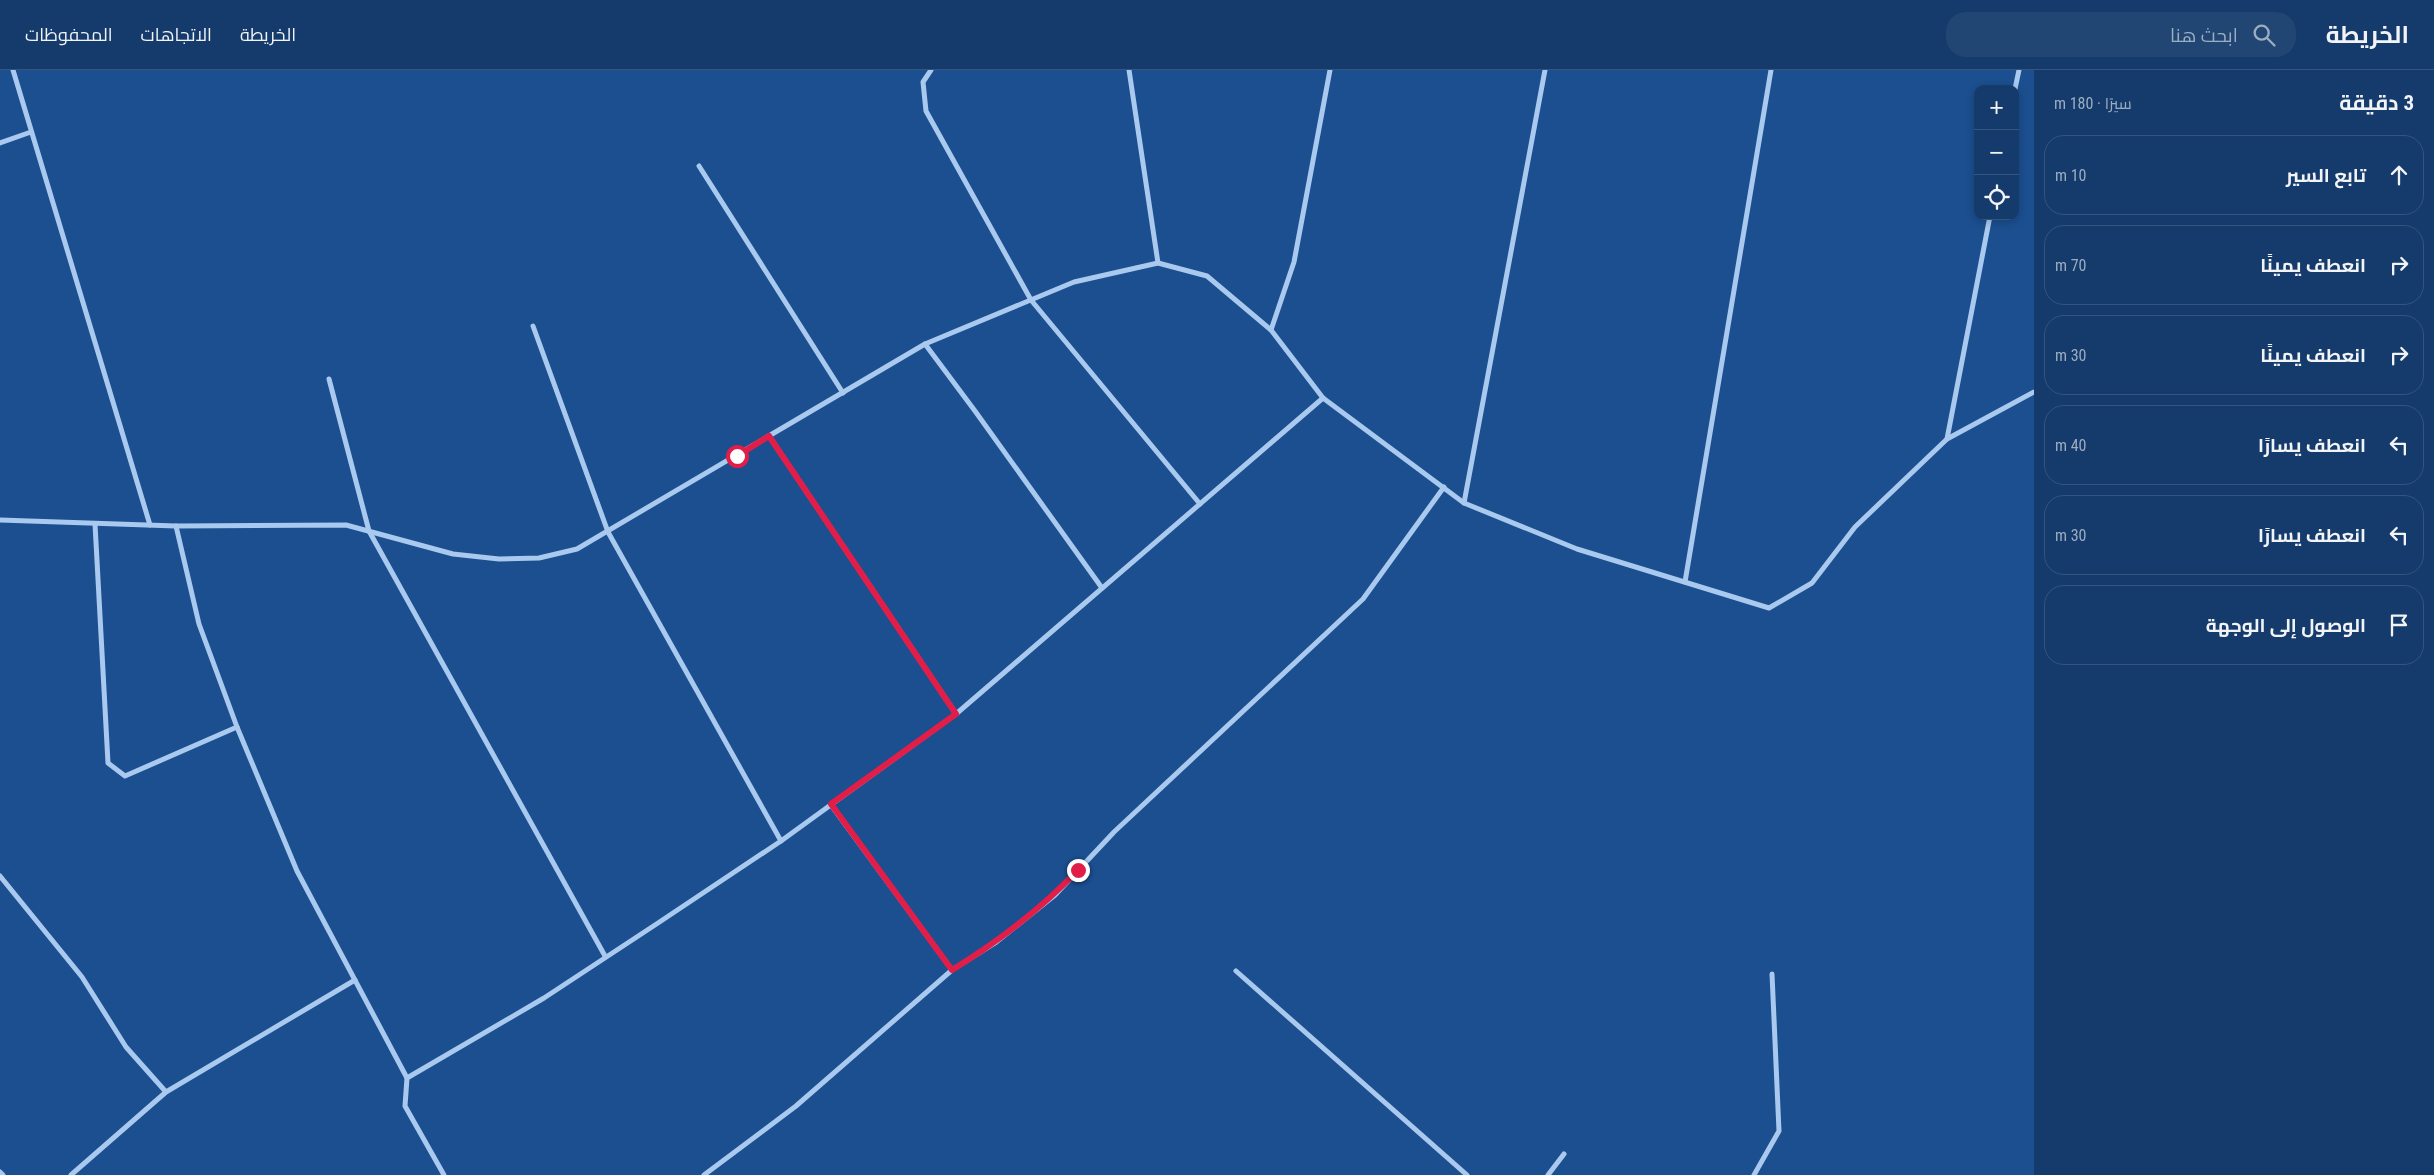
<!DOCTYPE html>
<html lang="ar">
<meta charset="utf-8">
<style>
body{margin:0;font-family:"Roboto Condensed",Cairo,sans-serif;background:#214673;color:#f1f3f6;direction:rtl}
.controls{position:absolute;right:15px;top:15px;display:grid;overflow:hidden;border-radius:10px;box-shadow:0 2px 8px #0003}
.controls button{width:45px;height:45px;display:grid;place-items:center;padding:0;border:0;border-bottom:1px solid #33557e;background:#143b6b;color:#f1f3f6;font:25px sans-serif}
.stop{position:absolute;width:15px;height:15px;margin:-11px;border:4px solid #e11d48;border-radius:50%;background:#fff}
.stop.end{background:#e11d48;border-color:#fff;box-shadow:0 1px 5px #0008}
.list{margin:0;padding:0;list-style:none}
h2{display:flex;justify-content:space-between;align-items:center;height:65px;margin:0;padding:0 20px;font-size:21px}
h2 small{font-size:16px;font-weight:400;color:#9dadc1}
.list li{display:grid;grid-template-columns:32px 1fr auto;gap:15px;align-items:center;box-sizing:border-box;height:80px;margin:0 10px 10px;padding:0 10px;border:1px solid #33557e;border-radius:20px}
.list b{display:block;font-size:19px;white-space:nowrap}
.list em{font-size:16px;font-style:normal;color:#9dadc1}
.icon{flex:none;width:28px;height:28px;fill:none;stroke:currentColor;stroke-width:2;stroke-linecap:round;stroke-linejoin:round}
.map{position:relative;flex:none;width:2034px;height:1105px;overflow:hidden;direction:ltr}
header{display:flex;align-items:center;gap:30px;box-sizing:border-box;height:70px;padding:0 25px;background:#143b6b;border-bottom:1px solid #33557e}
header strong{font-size:24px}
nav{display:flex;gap:28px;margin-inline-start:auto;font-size:18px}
.search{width:350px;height:45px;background:#214673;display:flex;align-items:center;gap:12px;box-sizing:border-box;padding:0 18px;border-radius:20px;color:#9dadc1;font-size:19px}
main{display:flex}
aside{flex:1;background:#143b6b}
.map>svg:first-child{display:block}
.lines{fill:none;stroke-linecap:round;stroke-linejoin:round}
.minor{stroke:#a9c9ee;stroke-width:5}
.route{stroke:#e11d48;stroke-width:6}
</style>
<header>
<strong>الخريطة</strong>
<div class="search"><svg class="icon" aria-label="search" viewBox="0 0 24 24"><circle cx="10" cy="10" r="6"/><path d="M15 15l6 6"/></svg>ابحث هنا</div>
<nav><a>الخريطة</a><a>الاتجاهات</a><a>المحفوظات</a></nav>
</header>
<main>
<aside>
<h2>3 دقيقة<small>سيرًا · 180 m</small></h2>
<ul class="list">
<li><svg class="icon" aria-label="ahead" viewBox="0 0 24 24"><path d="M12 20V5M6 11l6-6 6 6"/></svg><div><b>تابع السير</b></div><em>10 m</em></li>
<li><svg class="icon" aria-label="right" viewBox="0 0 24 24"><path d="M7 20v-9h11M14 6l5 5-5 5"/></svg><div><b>انعطف يمينًا</b></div><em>70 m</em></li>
<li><svg class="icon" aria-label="right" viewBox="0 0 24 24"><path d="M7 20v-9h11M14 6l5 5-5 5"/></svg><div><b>انعطف يمينًا</b></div><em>30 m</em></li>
<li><svg class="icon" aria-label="left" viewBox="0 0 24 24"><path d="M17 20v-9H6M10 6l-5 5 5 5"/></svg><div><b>انعطف يسارًا</b></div><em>40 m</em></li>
<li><svg class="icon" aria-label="left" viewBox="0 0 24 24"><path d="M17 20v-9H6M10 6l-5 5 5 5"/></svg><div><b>انعطف يسارًا</b></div><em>30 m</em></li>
<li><svg class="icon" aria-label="arrive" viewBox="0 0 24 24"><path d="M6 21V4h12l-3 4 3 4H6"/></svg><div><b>الوصول إلى الوجهة</b></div></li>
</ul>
</aside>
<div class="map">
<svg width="2034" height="1105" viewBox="0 0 2034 1105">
<rect width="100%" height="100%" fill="#1b4f8f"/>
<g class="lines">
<g class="minor">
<polyline points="13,0 150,455"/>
<polyline points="931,0 923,12 926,41 1031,230 1200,434"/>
<polyline points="1129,0 1158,193"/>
<polyline points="2015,19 2019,0"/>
<polyline points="0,73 31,62"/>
<polyline points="699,96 843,323"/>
<polyline points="533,256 608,462 781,771"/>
<polyline points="1271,260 1294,192 1330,0"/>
<polyline points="925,274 975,341 1102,518"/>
<polyline points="329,309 369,461 605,886"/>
<polyline points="769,366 956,644"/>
<polyline points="1947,369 1990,146"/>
<polyline points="1464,433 1545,0"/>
<polyline points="0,450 176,456 346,455 453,484 499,489 539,488 577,479 925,274 1074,212 1158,193 1207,206 1271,260 1323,328 1464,433 1577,479 1769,538 1812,513 1855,457 1947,369 2034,322"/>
<polyline points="95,454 108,693 125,706 237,657"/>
<polyline points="176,456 199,554 237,657 297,801 407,1008"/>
<polyline points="1685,512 1771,0"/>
<polyline points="831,735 952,900"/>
<polyline points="0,806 82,907 126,977 166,1022"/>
<polyline points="1236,901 1467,1105"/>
<polyline points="0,1102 3,1105"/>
<polyline points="71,1105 166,1022 355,910"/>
<polyline points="444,1105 405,1036 407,1008 544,928 658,853 781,771 956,644 1323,328"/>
<polyline points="704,1105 796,1036 952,900 995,873 1055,825 1114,762 1363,529 1444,417"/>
<polyline points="1548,1105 1564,1084"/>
<polyline points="1754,1105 1779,1061 1772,904"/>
</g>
</g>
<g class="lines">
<path class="route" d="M737,386L769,366L956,644L831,734L952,900C999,871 1041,839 1078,800"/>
</g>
</svg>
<div class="controls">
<button>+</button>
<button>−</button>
<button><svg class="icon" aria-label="locate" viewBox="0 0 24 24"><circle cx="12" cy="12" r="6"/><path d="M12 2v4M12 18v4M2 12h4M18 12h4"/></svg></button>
</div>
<div class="stop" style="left:737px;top:386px"></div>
<div class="stop end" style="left:1078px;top:800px"></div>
</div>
</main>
